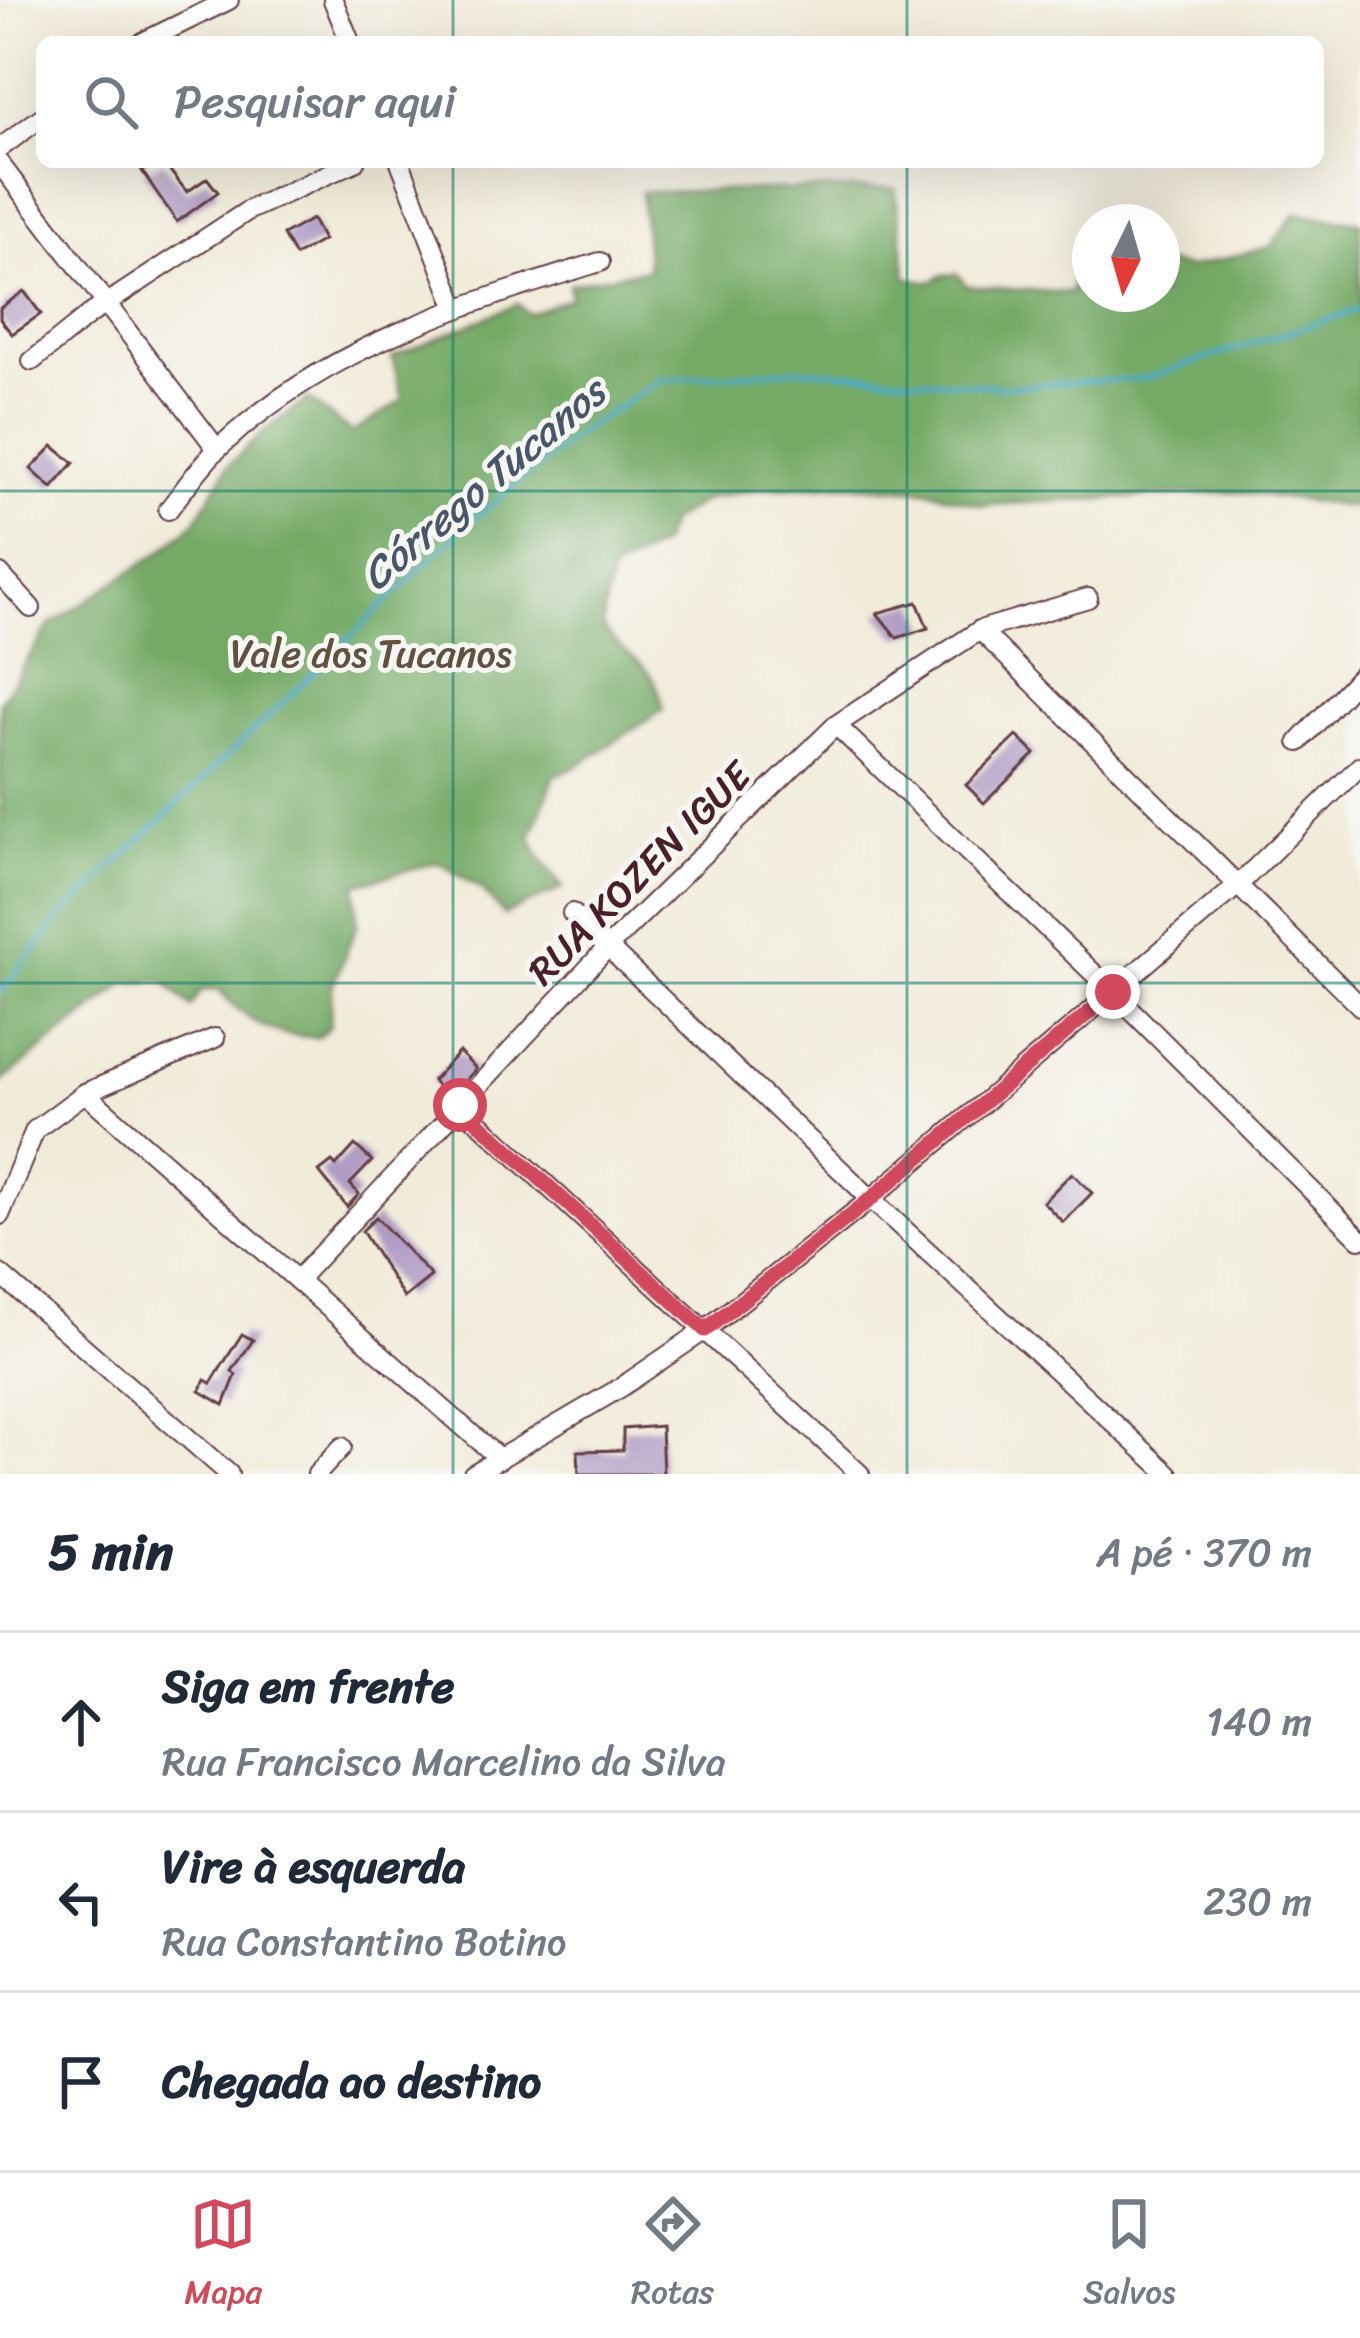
<!DOCTYPE html>
<html lang="pt">
<meta charset="utf-8">
<style>
body{margin:0;font-family:Sriracha,sans-serif;background:#f2f2f3;color:#1f2937}
.compass{position:absolute;left:1072px;top:204px;width:108px;height:108px;border-radius:50%;background:#fff;box-shadow:0 12px 48px #0002;rotate:185deg}
.stop{position:absolute;width:36px;height:36px;margin:-27px;border:9px solid #d1495b;border-radius:50%;background:#fff}
.stop.end{background:#d1495b;border-color:#fff;box-shadow:0 3px 12px #0008}
.list{margin:0;padding:0;list-style:none}
h2{display:flex;justify-content:space-between;align-items:center;height:156px;margin:0;padding:0 48px;font-size:51px}
h2 small{font-size:39px;font-weight:400;color:#747a83}
.list li{display:grid;grid-template-columns:78px 1fr auto;gap:36px;align-items:center;box-sizing:border-box;height:180px;padding:0 48px;border-top:3px solid #e0e1e3}
.list b{display:block;font-size:45px;white-space:nowrap}
.list p{margin:0;font-size:39px;white-space:nowrap;color:#747a83}
.list em{font-size:39px;font-style:normal;color:#747a83}
.icon{flex:none;width:66px;height:66px;fill:none;stroke:currentColor;stroke-width:2;stroke-linecap:round;stroke-linejoin:round}
.map{position:relative;flex:none;width:1360px;height:1474px;overflow:hidden}
.search{position:absolute;background:#fff;box-shadow:0 12px 48px #0002;left:36px;right:36px;top:36px;height:132px;display:flex;align-items:center;gap:30px;box-sizing:border-box;padding:0 42px;border-radius:18px;color:#747a83;font-size:45px}
.sheet{height:696px;background:#fff}
nav{display:flex;justify-content:space-around;align-items:center;box-sizing:border-box;height:168px;border-top:3px solid #e0e1e3;background:#fff;font-size:33px;color:#747a83}
nav a{display:grid;justify-items:center;gap:6px}
nav .on{color:#d1495b}
.map>svg:first-child{display:block}
.forest{fill:#75aa66;stroke:#606448;stroke-width:3}
.lines{fill:none;stroke-linecap:round;stroke-linejoin:round}
.stream{stroke:#46a9c6;stroke-width:4.5}
.building{fill:#b19cc4}
.minor-casing{stroke:#633e45;stroke-width:22}
.minor{stroke:#fff;stroke-width:18}
.route{stroke:#d1495b;stroke-width:15}
.grid{fill:none;stroke:#0f766e;stroke-width:3;stroke-opacity:0.55}
.labels{text-anchor:middle;dominant-baseline:central;stroke-width:10;stroke-linejoin:round;paint-order:stroke}
.park-label{font-size:39px;fill:#605141;stroke:#f6f6f2}
.street-label{font-size:39px;fill:#4a1f2b;stroke:#f6f6f2}
.water-label{font-size:42px;font-style:italic;fill:#485669;stroke:#f6f6f2}
</style>
<div class="map">
<svg width="1360" height="1474" viewBox="0 0 1360 1474">
<rect width="100%" height="100%" fill="#f6f6f2"/>
<filter id="ink" filterUnits="userSpaceOnUse"><feTurbulence type="fractalNoise" baseFrequency=".00833" numOctaves="2"/><feDisplacementMap in="SourceGraphic" scale="24" xChannelSelector="R" yChannelSelector="G"/><feConvolveMatrix kernelMatrix="1 2 1 2 8 2 1 2 1" color-interpolation-filters="sRGB"/></filter>
<filter id="wash" filterUnits="userSpaceOnUse"><feTurbulence type="fractalNoise" baseFrequency=".004" numOctaves="4" result="noise"/><feDisplacementMap in="SourceGraphic" scale="48" xChannelSelector="R" yChannelSelector="G"/><feGaussianBlur stdDeviation="2.7" result="paint"/><feColorMatrix in="noise" values="0 0 0 0 0 0 0 0 0 0 0 0 0 0 0 0 0 1.4 0 .05"/><feComposite in="paint" operator="in"/></filter>
<g filter="url(#wash)">
<rect width="100%" height="100%" fill="#f1ebd9"/>
<path class="forest" d="M895,188L907,278L932,282L943,275L957,274L967,286L1071,293L1076,253L1090,254V294H1162V262L1188,268L1270,247L1296,213L1360,222V508L1238,492L982,505L926,490L847,485L761,489L709,498L671,521L661,545L611,572L602,626C626,663 656,657 663,710L574,768L555,775L531,837L539,856L563,888L504,915L481,889L438,862L356,884L357,925L332,987L330,1026L318,1037C274,1037 248,1024 219,990H202L191,1007L163,981L126,983L0,1083V702L50,625L162,551L195,522L229,465L266,430L308,399L352,433L403,400L392,357L518,304L528,314L570,298L569,284L648,269L641,192Z"/>
<g class="lines">
<polyline class="stream" points="0,993 60,918 461,530 581,431 661,380 801,369 1008,387 1146,378 1360,309"/>
</g>
<g id="blocks">
<g class="building">
<polygon points="163,162 187,192 207,178 218,192 177,222 142,171"/>
<polygon points="312,219 323,240 295,256 283,235"/>
<polygon points="24,291 41,314 12,334 0,319 0,308"/>
<polygon points="53,446 74,463 52,488 31,469"/>
<polygon points="917,602 928,628 897,638 877,613"/>
<polygon points="1017,736 1035,754 984,803 966,785"/>
<polygon points="459,1052 476,1069 450,1097 432,1081"/>
<polygon points="355,1145 372,1161 350,1184 359,1194 347,1207 319,1172 332,1162 336,1166"/>
<polygon points="1072,1173 1092,1193 1063,1222 1043,1202"/>
<polygon points="376,1217 431,1276 404,1298 362,1231"/>
<polygon points="242,1334 253,1340 232,1371 236,1375 224,1405 200,1391 205,1380 211,1383"/>
<polygon points="661,1426 663,1474 579,1474 578,1451 623,1450 623,1429"/>
</g>
</g>
</g>
<g filter="url(#ink)">
<use href="#blocks" fill-opacity="0" stroke="#633e45" stroke-width="3"/>
<g class="lines">
<g class="minor-casing">
<g id="minor">
<polyline points="333,0 350,42"/>
<polyline points="143,42 229,0"/>
<polyline points="0,148 42,117"/>
<polyline points="400,162 456,306"/>
<polyline points="0,164 217,449"/>
<polyline points="32,361 89,315 249,210 355,162"/>
<path d="M168,510C185,489 201,464 221,446C327,346 464,304 600,262"/>
<polyline points="0,574 31,608"/>
<polyline points="980,630 1360,1006"/>
<polyline points="836,725 1113,992 1360,1239"/>
<polyline points="1299,742 1360,676"/>
<polyline points="572,913 871,1199 1169,1474"/>
<polyline points="85,1093 500,1459"/>
<polyline points="460,1105 860,1474"/>
<polyline points="0,1215 35,1130 85,1093 215,1038"/>
<polyline points="0,1274 229,1474"/>
<polyline points="297,1280 608,947 836,725 980,630 1088,598"/>
<polyline points="317,1474 342,1447"/>
<polyline points="473,1474 620,1388 705,1330 871,1199 1238,885 1360,766"/>
</g>
</g>
<use href="#minor" class="minor"/>
</g>
</g>
<g class="lines" filter="url(#ink)">
<polyline class="route" points="460,1105 705,1330 871,1199 1113,992"/>
</g>
<path class="grid" d="M453,0V42M907,0V42M453,162V1474M907,162V1474M0,491H1360M0,983H1360"/>
<g class="labels">
<g class="park-label">
<text x="371" y="653">Vale dos Tucanos</text>
</g>
<g class="street-label">
<text transform="translate(639 873) rotate(-45)">RUA KOZEN IGUE</text>
</g>
<g class="water-label">
<text transform="translate(483 484) rotate(-40)">Córrego Tucanos</text>
</g>
</g>
</svg>
<svg class="compass" viewBox="-18 -18 36 36"><path d="M0-13l5 13h-10z" fill="#e53935"/><path d="M0 13l5-13h-10z" fill="#747a83"/></svg>
<div class="stop" style="left:460px;top:1105px"></div>
<div class="stop end" style="left:1113px;top:992px"></div>
<div class="search"><svg class="icon" aria-label="search" viewBox="0 0 24 24"><circle cx="10" cy="10" r="6"/><path d="M15 15l6 6"/></svg>Pesquisar aqui</div>
</div>
<section class="sheet">
<h2>5 min<small>A pé · 370 m</small></h2>
<ul class="list">
<li><svg class="icon" aria-label="ahead" viewBox="0 0 24 24"><path d="M12 20V5M6 11l6-6 6 6"/></svg><div><b>Siga em frente</b><p>Rua Francisco Marcelino da Silva</p></div><em>140 m</em></li>
<li><svg class="icon" aria-label="left" viewBox="0 0 24 24"><path d="M17 20v-9H6M10 6l-5 5 5 5"/></svg><div><b>Vire à esquerda</b><p>Rua Constantino Botino</p></div><em>230 m</em></li>
<li><svg class="icon" aria-label="arrive" viewBox="0 0 24 24"><path d="M6 21V4h12l-3 4 3 4H6"/></svg><div><b>Chegada ao destino</b></div></li>
</ul>
</section>
<nav>
<a class="on"><svg class="icon" aria-label="map" viewBox="0 0 24 24"><path d="M3 6l6-2 6 2 6-2v14l-6 2-6-2-6 2zM9 4v14M15 6v14"/></svg>Mapa</a>
<a><svg class="icon" aria-label="directions" viewBox="0 0 24 24"><path d="M12 3l9 9-9 9-9-9zM9 14v-3h6M13 9l2 2-2 2"/></svg>Rotas</a>
<a><svg class="icon" aria-label="saved" viewBox="0 0 24 24"><path d="M7 4h10v16l-5-4-5 4z"/></svg>Salvos</a>
</nav>
